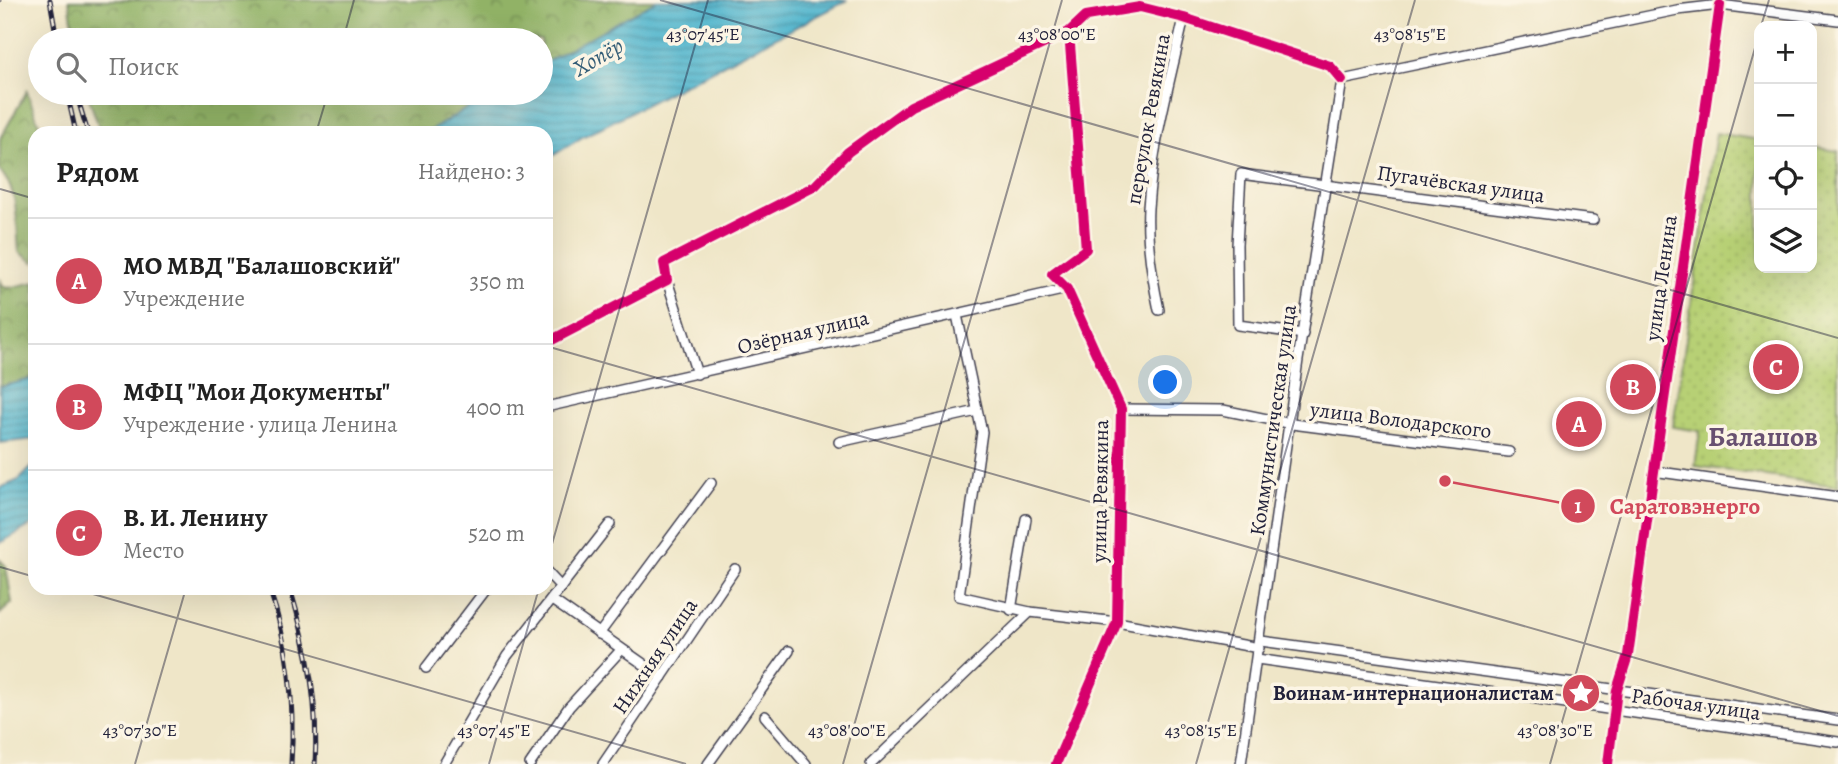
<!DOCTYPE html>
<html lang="ru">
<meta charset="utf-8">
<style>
body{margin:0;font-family:Alegreya,serif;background:#f2f2f2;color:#222}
.controls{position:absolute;right:21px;top:21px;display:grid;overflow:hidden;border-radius:14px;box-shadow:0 7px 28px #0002}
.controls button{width:63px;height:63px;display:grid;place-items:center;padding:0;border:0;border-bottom:2px solid #e0e0e0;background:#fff;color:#222;font:35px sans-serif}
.you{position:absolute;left:1166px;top:383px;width:24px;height:24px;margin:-18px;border:5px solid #fff;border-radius:50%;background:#1a73e8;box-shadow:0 0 0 10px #1a73e833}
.badge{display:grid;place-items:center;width:46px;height:46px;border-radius:50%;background:#d1495b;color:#fff;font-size:23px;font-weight:700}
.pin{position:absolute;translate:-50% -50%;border:4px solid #fff;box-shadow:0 2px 7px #0006}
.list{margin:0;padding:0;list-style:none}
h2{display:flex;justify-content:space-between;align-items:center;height:91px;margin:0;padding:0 28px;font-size:30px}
h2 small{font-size:23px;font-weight:400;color:#767676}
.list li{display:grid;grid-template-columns:46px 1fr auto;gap:21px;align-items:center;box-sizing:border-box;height:126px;padding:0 28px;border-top:2px solid #e0e0e0}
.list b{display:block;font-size:26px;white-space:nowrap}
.list p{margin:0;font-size:23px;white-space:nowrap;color:#767676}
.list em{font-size:23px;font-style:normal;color:#767676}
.icon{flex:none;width:38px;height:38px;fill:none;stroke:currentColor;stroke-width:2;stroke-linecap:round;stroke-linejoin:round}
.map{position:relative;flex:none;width:1838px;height:764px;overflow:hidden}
.search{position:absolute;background:#fff;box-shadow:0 7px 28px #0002;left:28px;top:28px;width:525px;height:77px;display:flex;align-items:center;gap:18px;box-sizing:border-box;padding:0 24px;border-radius:38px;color:#767676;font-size:26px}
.panel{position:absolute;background:#fff;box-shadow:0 7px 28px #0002;left:28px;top:126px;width:525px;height:469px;border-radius:21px}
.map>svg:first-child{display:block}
.grass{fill:url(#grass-dots);stroke:#6c7958;stroke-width:2}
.forest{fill:url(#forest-crowns);stroke:#5a6a50;stroke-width:2}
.water{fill:url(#water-rules);stroke:#386c84;stroke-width:2}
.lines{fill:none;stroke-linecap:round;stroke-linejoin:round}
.minor-casing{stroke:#413f50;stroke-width:12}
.minor{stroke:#fff;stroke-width:9}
.rail-casing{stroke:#22223b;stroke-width:5}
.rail{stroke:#fcf5e5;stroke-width:2.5;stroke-dasharray:8;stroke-linecap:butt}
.cycleway-casing{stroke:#fcf5e5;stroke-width:15}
.cycleway{stroke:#d6006c;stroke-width:10}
.ticks{fill:none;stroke:#22223b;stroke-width:2;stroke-opacity:0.45}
.labels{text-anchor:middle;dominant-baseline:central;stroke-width:7;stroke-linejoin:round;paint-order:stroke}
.street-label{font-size:21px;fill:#22223b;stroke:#fcf5e5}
.poi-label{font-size:21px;font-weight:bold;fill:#22223b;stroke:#fcf5e5;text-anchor:end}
.water-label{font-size:23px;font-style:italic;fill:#345d76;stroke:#fcf5e5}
.district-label{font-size:28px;font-weight:bold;fill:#685071;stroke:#fcf5e5}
.ticks-label{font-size:18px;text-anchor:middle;fill:#22223b;stroke:#fcf5e5;stroke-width:7;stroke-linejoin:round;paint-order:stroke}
.leader{fill:none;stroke:#d1495b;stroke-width:2.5}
.callout-dot{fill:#d1495b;stroke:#fcf5e5;stroke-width:2.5}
.mark-label{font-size:21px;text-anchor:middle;font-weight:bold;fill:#fff}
.callout-label{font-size:23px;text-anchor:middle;font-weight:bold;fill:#d1495b;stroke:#fcf5e5;stroke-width:7;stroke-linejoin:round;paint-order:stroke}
</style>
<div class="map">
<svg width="1838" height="764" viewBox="0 0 1838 764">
<defs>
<pattern id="grass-dots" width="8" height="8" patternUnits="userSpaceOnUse" patternTransform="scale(1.75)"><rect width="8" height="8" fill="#b7d075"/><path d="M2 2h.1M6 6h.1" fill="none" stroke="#9db266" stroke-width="1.8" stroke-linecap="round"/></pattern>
<pattern id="forest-crowns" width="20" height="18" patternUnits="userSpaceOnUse" patternTransform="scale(1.75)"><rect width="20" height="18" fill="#91b266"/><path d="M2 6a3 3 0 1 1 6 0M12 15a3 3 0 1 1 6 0" fill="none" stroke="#769055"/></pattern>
<pattern id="water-rules" width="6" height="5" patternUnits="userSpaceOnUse" patternTransform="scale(1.75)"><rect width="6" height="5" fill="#4fb5ce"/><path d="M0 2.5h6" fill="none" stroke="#4193a8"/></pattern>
</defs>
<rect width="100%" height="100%" fill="#fcf5e5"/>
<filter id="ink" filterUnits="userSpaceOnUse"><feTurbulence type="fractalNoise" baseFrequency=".0143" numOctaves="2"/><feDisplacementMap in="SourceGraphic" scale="14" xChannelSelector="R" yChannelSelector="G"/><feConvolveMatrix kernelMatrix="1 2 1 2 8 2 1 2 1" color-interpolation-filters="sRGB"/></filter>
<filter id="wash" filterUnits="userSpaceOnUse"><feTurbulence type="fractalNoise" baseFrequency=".00686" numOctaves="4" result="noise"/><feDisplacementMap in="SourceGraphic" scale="28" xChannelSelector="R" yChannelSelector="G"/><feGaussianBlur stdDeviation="1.57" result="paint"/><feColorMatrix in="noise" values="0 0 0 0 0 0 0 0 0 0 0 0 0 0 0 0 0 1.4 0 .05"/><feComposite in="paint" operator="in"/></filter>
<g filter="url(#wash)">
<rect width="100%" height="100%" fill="#efe6c8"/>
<polygon class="grass" points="1716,133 1759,140 1759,268 1812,268 1812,147 1838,151 1838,486 1695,466 1700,431 1673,427"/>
<g class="forest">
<polygon points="69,0 657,0 541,65 541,40 75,40"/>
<path d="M27,91L42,133H35V263L19,252C16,224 20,192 0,171V139Z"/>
<polygon points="87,93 492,93 427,133 101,133"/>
<polygon points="0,278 2,286 8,288 35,282 35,374 25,381 0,387"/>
<polygon points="0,560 6,566 12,603 0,614"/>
</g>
<g class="water">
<polygon points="657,0 848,0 584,136 546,160 546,133 427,133 492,93 541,93 541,65"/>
<polygon points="35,378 35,439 0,443 0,387"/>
<polygon points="35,464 35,523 0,543 0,488 19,480"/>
</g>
</g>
<g filter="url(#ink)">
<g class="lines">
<g class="minor-casing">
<g id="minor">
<polyline points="1342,80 1677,10 1720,5 1838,20"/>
<polyline points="667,280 697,374"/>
<path d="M1159,310C1152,277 1146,242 1148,208C1152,145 1170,80 1184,18"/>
<polyline points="957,315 982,432 959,596 1030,612"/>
<polyline points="1303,334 1238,325 1237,245 1241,174 1593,220"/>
<polyline points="546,343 667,280 664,263 815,186 848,152 911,106 1069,32 1086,16 1140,7 1184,18 1330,66 1342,80"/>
<polyline points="546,407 1067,289"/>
<polyline points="1121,409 1223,410 1292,424 1509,452"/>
<polyline points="839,442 977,411"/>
<polyline points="1653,471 1838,497"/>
<polyline points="546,571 561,587"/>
<polyline points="552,600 662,677"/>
<polyline points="1011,610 1026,519"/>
<polyline points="599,634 711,483"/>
<polyline points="1261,641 1838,720"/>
<polyline points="1257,659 1838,742"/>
<polyline points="426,668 487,588"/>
<polyline points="765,716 806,764"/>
<polyline points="444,764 507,656 610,524"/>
<polyline points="530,764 569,707 621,650"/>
<polyline points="603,764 735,569"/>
<polyline points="708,764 789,651"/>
<polyline points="871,764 1030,612 1117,622 1259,648"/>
<polyline points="1056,764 1117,622 1121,409 1067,289 1052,274 1086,249 1069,32"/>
<polyline points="1241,764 1298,360 1342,80"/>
<polyline points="1608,764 1617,690 1628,655 1720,5"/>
</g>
</g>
<use href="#minor" class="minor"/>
<g class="rail-casing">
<g id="rail">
<polyline points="50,0 57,40"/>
<polyline points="67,93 76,133"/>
<polyline points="76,93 88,133"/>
<path d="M269,588C289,645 295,704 291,764"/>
<path d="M290,588C307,644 319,705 315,764"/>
</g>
</g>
<use href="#rail" class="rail"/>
<g class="cycleway-casing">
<g id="cycleway">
<polyline points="546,343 667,280 664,263 815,186 848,152 911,106 1069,32 1086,16 1140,7 1184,18 1330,66 1342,80"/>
<polyline points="1056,764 1117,622 1121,409 1067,289 1052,274 1086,249 1069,32"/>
<polyline points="1608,764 1617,690 1628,655 1720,5"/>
</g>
</g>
<use href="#cycleway" class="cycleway"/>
</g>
</g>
<path class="ticks" d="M660,0L1838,338M0,2L1,0M1761,26L1769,0M343,40L354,0M316,133L328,93M0,189L35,199M546,346L1838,716M546,565L708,0M0,567L35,577M72,588L686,764M135,764L186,588M489,764L539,588M843,764L1062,0M1196,764L1415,0M1550,764L1759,34"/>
<defs>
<g id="sight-disc" transform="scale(2.0125)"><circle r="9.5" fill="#d1495b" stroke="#fcf5e5"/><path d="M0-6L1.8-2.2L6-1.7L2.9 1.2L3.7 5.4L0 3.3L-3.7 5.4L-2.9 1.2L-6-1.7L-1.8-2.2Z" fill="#fff"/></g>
</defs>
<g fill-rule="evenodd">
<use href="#sight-disc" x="1581" y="693"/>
</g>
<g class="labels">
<g class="street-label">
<text transform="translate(1148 119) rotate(-80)">переулок Ревякина</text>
<text transform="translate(1461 184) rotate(8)">Пугачёвская улица</text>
<text transform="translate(1661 278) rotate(-82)">улица Ленина</text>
<text transform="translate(803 332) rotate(-13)">Озёрная улица</text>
<text transform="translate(1273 420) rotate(-82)">Коммунистическая улица</text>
<text transform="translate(1401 420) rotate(7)">улица Володарского</text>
<text transform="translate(1100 491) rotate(-89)">улица Ревякина</text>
<text transform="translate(655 656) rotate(-56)">Нижняя улица</text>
<text transform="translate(1696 704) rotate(8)">Рабочая улица</text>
</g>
<g class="poi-label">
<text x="1554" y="693">Воинам-интернационалистам</text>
</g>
<g class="water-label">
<text transform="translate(598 57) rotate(-30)">Хопёр</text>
</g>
<g class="district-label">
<text x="1763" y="437">Балашов</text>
</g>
</g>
<g class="ticks-label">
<text x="703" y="40">43°07'45"E</text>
<text x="1057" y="40">43°08'00"E</text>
<text x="1410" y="40">43°08'15"E</text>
<text x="140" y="736">43°07'30"E</text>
<text x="494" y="736">43°07'45"E</text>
<text x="1201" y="736">43°08'15"E</text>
<text x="1555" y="736">43°08'30"E</text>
<text x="847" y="736">43°08'00"E</text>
</g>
<path class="leader" d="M1445 481L1578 506"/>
<g class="callout-dot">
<circle cx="1445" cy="481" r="7"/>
<circle cx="1578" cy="506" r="18"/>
</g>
<g class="mark-label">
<text x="1578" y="513">1</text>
</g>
<g class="callout-label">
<text x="1685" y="514">Саратовэнерго</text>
</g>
</svg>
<div class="controls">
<button>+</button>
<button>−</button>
<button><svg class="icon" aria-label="locate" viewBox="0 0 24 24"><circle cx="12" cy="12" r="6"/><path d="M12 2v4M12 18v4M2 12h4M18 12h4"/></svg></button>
<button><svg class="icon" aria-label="layers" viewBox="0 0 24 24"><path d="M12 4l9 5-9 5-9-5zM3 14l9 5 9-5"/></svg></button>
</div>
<div class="you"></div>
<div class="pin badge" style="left:1579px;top:424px">A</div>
<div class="pin badge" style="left:1633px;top:387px">B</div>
<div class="pin badge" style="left:1776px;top:367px">C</div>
<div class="search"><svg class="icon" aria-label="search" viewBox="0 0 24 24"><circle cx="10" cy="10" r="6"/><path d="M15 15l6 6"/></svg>Поиск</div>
<section class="panel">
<h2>Рядом<small>Найдено: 3</small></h2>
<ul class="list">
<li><span class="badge">A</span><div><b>МО МВД &quot;Балашовский&quot;</b><p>Учреждение</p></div><em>350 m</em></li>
<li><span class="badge">B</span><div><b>МФЦ &quot;Мои Документы&quot;</b><p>Учреждение · улица Ленина</p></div><em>400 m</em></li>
<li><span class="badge">C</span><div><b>В. И. Ленину</b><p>Место</p></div><em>520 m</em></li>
</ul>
</section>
</div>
